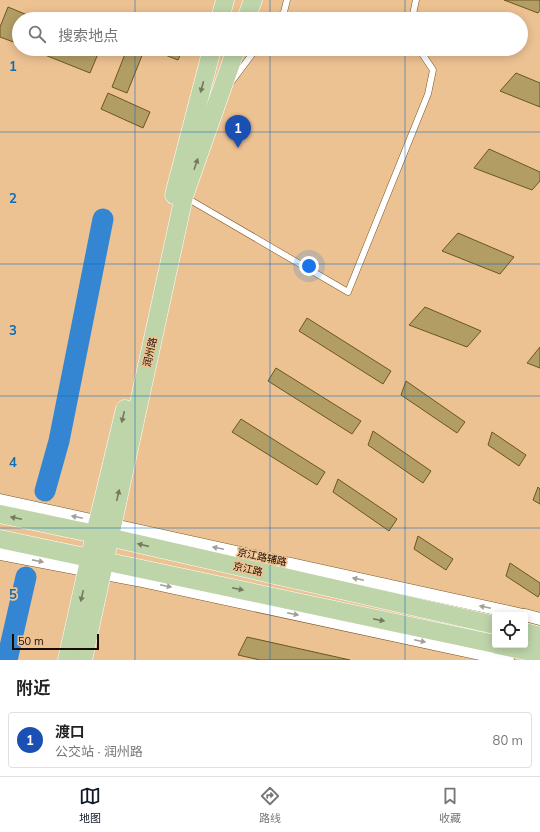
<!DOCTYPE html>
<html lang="zh">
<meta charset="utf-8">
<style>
body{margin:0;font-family:Mulish,"Noto Sans SC",sans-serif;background:#f6f6f6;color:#222}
.controls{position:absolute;right:12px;bottom:12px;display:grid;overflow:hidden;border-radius:4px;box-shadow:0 2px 10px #0003}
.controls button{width:36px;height:36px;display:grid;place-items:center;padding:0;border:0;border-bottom:1px solid #e0e0e0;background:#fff;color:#222;font:20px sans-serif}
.scale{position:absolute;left:12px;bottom:10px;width:87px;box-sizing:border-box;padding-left:4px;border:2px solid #1a0c00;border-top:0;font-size:11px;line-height:14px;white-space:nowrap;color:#1a0c00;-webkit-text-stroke:3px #edc292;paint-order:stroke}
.you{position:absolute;left:309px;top:266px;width:14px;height:14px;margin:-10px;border:3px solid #fff;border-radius:50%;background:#1a73e8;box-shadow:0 0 0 6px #1a73e833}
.badge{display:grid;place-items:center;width:26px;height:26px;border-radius:50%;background:#111827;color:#fff;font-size:13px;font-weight:700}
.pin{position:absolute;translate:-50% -33px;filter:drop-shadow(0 1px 2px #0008)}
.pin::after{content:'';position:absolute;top:21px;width:14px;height:12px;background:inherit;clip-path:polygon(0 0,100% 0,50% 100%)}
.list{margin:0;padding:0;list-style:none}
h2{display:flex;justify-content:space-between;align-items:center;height:52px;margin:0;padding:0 16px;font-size:17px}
h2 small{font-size:13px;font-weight:400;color:#767676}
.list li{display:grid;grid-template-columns:26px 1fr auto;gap:12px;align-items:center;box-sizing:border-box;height:56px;margin:0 8px 8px;padding:0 8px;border:1px solid #e0e0e0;border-radius:4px}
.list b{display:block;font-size:15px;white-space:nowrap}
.list p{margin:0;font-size:13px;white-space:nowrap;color:#767676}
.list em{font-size:13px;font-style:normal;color:#767676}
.icon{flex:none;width:22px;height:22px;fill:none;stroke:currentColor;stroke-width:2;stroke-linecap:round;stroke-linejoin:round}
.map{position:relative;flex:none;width:540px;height:660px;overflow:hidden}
.search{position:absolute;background:#fff;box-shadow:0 2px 10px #0003;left:12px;right:12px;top:12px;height:44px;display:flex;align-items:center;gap:10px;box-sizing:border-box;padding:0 14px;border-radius:22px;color:#767676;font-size:15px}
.sheet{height:116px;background:#fff}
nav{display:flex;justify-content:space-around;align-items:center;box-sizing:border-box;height:56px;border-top:1px solid #e0e0e0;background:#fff;font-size:11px;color:#767676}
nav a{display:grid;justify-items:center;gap:2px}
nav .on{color:#111827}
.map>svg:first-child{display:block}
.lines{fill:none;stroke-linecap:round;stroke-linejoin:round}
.river{stroke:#3486d2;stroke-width:21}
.building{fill:#b29d64;stroke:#6b571d}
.lane-casing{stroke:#7c5628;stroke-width:7}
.street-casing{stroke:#7c5628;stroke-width:13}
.primary-casing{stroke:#fff;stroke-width:19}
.lane{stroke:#fff;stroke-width:6}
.street{stroke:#fff;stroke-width:12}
.primary{stroke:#bed4a9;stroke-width:18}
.oneway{fill:#747a5d}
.oneway2{fill:#a39e99}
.grid{fill:none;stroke:#0b6cb9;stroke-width:1;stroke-opacity:0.55}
.labels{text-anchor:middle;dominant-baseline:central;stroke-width:3.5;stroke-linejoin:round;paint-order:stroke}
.street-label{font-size:10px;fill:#1a0c00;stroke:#edc292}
.grid-label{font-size:13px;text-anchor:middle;font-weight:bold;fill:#0b6cb9;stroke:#edc292;stroke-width:3.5;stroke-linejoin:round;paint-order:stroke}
</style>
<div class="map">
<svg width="540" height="660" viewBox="0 0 540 660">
<rect width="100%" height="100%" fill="#edc292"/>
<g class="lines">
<g class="river">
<polyline points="45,491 59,441 103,219"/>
<polyline points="7,660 26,577"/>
</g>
</g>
<g class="building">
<polygon points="504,0 540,0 540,10 538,13"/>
<polygon points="8,7 37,19 19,19 19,44 0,37 0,27"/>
<polygon points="30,49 100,49 90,73"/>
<polygon points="127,49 133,49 143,53 127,93 112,87"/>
<polygon points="150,49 183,49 178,60"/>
<polygon points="516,73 540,83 540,107 500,91"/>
<polygon points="108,93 150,112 143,128 101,109"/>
<polygon points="489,149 540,172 540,181 532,190 474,168"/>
<polygon points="458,233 514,257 500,274 442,251"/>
<polygon points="425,307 481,331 467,347 409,325"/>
<polygon points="307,318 391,371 383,384 299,331"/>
<polygon points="540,347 540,368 527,363"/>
<polygon points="276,368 361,421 352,434 268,381"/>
<polygon points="406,381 465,422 457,433 401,395"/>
<polygon points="241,419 325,472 317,485 232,432"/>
<polygon points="373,431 431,471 423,483 368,445"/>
<polygon points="492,432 526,455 519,466 488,445"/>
<polygon points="338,479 397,519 389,531 333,492"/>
<polygon points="538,487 540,489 540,504 533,500"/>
<polygon points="418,536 453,559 446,570 414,549"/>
<polygon points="510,563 540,583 540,593 538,597 506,576"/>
<polygon points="247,637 350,660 260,660 238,655"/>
</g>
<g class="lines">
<g class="lane-casing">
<g id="lane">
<polyline points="278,19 284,12 287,0"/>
<polyline points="412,19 416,0"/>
<polyline points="232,81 256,49"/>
<polyline points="185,197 348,292 428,94 433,70 419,49"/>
</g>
</g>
<g class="street-casing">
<g id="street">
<polyline points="0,500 523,615"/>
<polyline points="0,554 137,580 508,660"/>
<polyline points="525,615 540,619"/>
</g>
</g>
<g class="primary-casing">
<g id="primary">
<polyline points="220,19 225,0"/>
<polyline points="246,19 253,0"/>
<polyline points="174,195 212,49"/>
<polyline points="0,514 95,534 495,625"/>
<polyline points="0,539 495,644"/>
<polyline points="525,632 540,636"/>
<polyline points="498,645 540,654"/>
<polyline points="67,660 95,534 125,409"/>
<polyline points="83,660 184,196 236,49"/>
</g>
</g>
<use href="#lane" class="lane"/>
<use href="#street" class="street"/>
<use href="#primary" class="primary"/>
</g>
<defs><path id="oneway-solid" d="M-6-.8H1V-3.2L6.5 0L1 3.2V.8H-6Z"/></defs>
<g class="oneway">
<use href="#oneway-solid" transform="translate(202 87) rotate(105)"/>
<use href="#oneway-solid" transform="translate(196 164) rotate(-71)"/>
<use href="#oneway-solid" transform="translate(123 417) rotate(103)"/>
<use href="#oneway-solid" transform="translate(118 495) rotate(-77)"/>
<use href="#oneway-solid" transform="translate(16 518) rotate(-168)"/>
<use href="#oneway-solid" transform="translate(143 545) rotate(-167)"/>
<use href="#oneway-solid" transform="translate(238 589) rotate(12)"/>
<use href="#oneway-solid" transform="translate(82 596) rotate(103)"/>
<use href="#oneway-solid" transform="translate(379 620) rotate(12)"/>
</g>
<g class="oneway2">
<use href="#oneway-solid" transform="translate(77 517) rotate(-168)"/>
<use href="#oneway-solid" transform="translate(218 548) rotate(-168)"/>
<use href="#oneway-solid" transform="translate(38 561) rotate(11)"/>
<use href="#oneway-solid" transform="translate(358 579) rotate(-168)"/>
<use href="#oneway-solid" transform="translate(166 586) rotate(12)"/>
<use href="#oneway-solid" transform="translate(485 607) rotate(-168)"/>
<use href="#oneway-solid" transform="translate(293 614) rotate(12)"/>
<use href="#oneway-solid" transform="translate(420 641) rotate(12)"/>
</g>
<path class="grid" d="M135,0V19M270,0V19M405,0V19M135,49V660M270,49V660M405,49V660M0,132H540M0,264H540M0,396H540M0,528H540"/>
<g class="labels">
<g class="street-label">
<text transform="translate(150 352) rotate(-77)">润州路</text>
<text transform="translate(262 557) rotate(12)">京江路辅路</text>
<text transform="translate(248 569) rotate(13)">京江路</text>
</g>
</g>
<g class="grid-label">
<text x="13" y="71">1</text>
<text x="13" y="203">2</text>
<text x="13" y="335">3</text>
<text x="13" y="467">4</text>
<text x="13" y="599">5</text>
</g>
</svg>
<div class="controls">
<button><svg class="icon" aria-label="locate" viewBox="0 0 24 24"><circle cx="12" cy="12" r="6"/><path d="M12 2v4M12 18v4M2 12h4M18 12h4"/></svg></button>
</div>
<div class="scale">50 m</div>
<div class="you"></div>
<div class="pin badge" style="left:238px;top:148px;background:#1a4fb4">1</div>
<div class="search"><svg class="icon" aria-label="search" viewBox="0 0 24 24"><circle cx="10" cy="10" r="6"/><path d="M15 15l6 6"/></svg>搜索地点</div>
</div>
<section class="sheet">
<h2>附近<small></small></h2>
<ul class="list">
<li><span class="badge" style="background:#1a4fb4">1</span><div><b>渡口</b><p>公交站 · 润州路</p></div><em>80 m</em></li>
</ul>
</section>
<nav>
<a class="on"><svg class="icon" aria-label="map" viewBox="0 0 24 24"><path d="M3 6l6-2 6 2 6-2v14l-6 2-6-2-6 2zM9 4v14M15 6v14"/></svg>地图</a>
<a><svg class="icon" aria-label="directions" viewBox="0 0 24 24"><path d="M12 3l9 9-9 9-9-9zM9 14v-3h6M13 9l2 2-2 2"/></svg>路线</a>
<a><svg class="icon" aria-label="saved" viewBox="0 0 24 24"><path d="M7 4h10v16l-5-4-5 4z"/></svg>收藏</a>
</nav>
